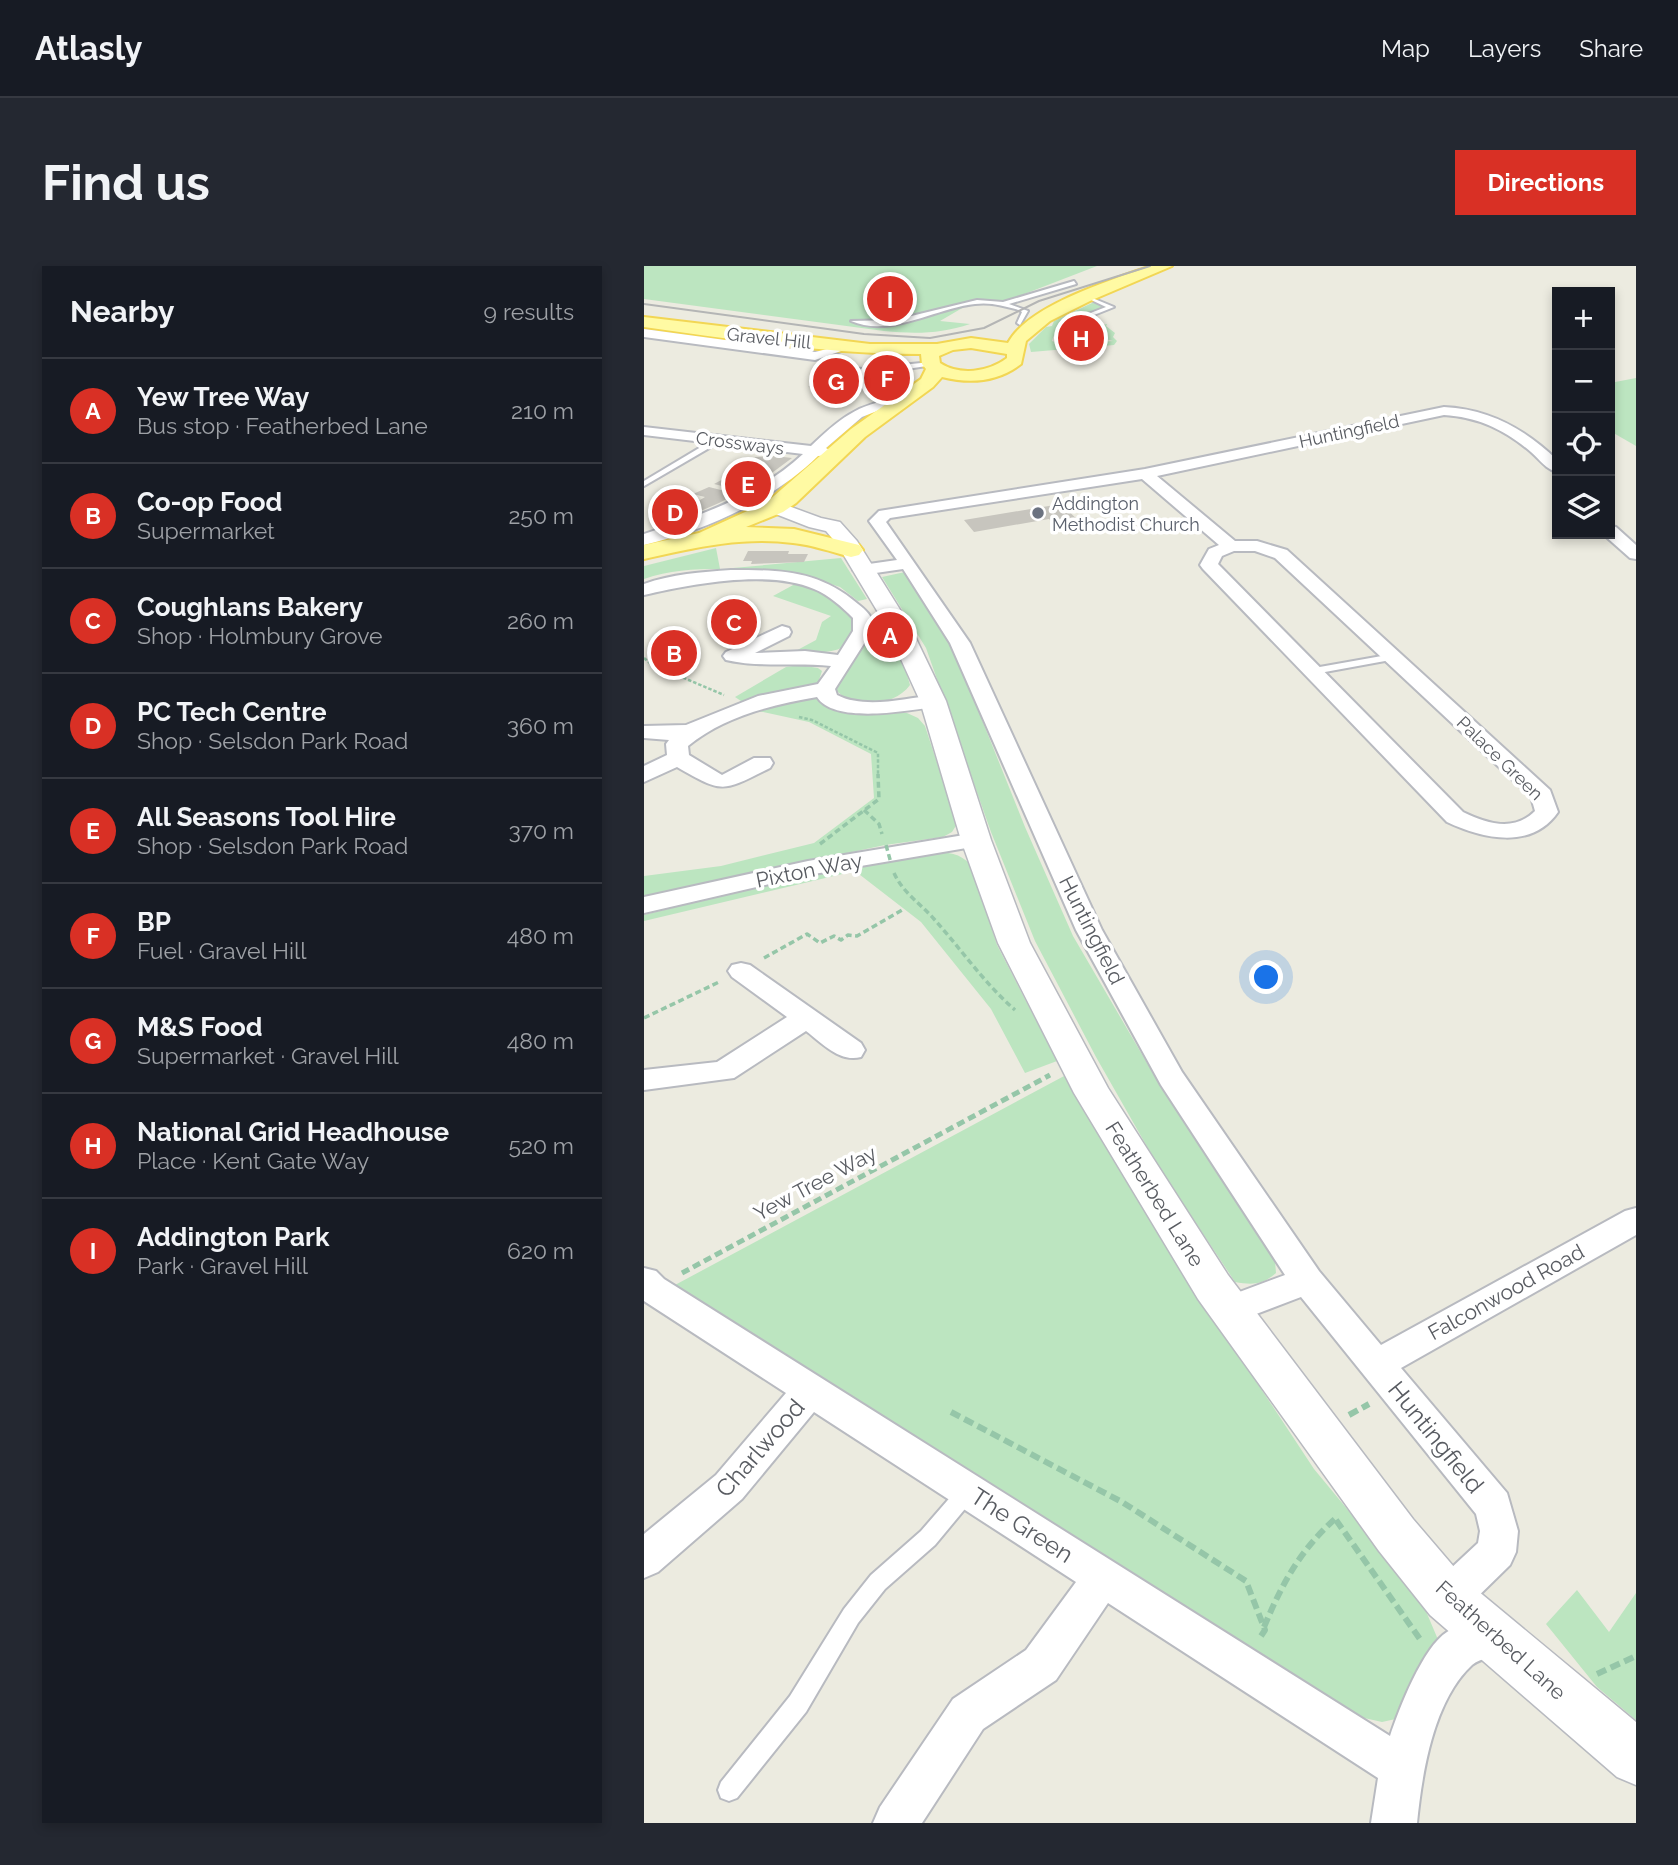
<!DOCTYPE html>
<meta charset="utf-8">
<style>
body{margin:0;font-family:Raleway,sans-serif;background:#242831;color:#f1f3f6}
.controls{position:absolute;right:21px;top:21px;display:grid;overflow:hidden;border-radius:0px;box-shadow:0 4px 10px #0003}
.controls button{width:63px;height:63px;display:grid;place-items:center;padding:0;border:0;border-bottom:2px solid #363941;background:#171b24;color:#f1f3f6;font:35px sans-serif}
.you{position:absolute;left:623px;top:712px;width:24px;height:24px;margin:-18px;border:5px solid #fff;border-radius:50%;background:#1a73e8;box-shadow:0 0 0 10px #1a73e833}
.badge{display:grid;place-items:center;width:46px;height:46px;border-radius:50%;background:#d93025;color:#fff;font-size:23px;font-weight:700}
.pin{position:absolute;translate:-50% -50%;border:4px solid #fff;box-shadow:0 2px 7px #0006}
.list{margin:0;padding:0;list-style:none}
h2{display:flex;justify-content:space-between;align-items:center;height:91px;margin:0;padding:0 28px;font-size:30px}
h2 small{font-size:23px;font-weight:400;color:#9ea1a6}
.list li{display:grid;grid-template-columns:46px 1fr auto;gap:21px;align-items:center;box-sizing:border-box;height:105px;padding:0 28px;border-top:2px solid #363941}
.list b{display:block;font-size:26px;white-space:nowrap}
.list p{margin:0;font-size:23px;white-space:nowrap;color:#9ea1a6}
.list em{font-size:23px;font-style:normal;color:#9ea1a6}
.icon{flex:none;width:38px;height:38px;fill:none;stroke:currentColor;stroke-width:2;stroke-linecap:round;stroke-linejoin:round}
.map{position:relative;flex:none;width:992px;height:1557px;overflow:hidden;border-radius:0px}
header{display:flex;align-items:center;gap:42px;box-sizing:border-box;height:98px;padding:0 35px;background:#171b24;border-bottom:2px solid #363941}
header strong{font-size:33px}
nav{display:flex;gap:38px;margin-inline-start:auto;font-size:24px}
.intro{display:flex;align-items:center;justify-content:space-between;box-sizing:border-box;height:168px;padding:0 42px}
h1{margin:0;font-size:49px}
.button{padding:18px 32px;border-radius:0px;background:#d93025;color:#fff;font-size:24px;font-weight:700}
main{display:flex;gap:42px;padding:0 42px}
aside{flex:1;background:#171b24;border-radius:0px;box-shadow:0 4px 10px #0003}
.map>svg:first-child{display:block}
.green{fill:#bce5c0}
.building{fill:#c7c5be}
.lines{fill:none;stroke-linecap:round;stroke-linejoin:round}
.service-casing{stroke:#b8bac0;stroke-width:4}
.minor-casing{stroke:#b8bac0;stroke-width:4}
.tertiary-casing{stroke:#b8bac0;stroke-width:3}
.primary-casing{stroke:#f2d654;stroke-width:4}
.path-far3{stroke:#95c6a8;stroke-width:2.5;stroke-dasharray:3.5 2;stroke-linecap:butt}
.path-far2{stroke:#95c6a8;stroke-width:3.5;stroke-dasharray:6 3.5;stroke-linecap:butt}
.path-far1{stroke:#95c6a8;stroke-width:5;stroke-dasharray:8 4.5;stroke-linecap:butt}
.path{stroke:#95c6a8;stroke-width:6;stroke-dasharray:10 5;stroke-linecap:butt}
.service{fill:#fff;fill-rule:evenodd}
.minor{fill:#fff;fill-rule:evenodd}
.tertiary{fill:#fff;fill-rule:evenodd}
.primary{fill:#fffaa3;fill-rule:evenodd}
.tram{stroke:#b4b5b5;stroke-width:2}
.path-bridge{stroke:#95c6a8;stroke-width:3.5;stroke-dasharray:6 3.5;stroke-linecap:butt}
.worship-dot{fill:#6b7280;stroke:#fff;stroke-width:2.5}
.labels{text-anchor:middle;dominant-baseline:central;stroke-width:7;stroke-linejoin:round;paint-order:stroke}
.far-street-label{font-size:18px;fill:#595c62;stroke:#fff}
.far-worship-label{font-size:18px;fill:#5b616d;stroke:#fff;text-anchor:start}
.street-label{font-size:21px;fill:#595c62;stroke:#fff}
.near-street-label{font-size:24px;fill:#595c62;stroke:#fff}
</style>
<header>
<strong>Atlasly</strong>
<nav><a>Map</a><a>Layers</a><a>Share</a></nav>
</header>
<div class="intro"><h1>Find us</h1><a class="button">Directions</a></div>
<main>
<aside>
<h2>Nearby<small>9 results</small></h2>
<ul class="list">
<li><span class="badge">A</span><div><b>Yew Tree Way</b><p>Bus stop · Featherbed Lane</p></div><em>210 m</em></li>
<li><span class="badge">B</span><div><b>Co-op Food</b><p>Supermarket</p></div><em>250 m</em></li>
<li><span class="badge">C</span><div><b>Coughlans Bakery</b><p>Shop · Holmbury Grove</p></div><em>260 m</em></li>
<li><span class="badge">D</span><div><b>PC Tech Centre</b><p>Shop · Selsdon Park Road</p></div><em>360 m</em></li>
<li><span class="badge">E</span><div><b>All Seasons Tool Hire</b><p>Shop · Selsdon Park Road</p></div><em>370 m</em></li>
<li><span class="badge">F</span><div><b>BP</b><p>Fuel · Gravel Hill</p></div><em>480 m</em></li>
<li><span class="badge">G</span><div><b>M&amp;S Food</b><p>Supermarket · Gravel Hill</p></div><em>480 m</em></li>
<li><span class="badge">H</span><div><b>National Grid Headhouse</b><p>Place · Kent Gate Way</p></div><em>520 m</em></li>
<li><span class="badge">I</span><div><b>Addington Park</b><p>Park · Gravel Hill</p></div><em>620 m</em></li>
</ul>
</aside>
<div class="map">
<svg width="992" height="1557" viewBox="0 0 992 1557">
<rect width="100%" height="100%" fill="#ecebe0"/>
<g class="green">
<path d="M0,0H453L365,34L320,41L296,55L326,58C297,68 270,68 240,65L0,33Z"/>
<path d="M448,37L459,38L463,42C445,50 413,54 408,75L421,79L469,75L462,73L455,65L442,63L463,58L462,60L471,67L469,71L473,75L470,79L387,86L385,78L402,61L408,60L410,55Z"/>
<polygon points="992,112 992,180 966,165 966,117"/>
<path d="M72,282L76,303C49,303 25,304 0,313V300Z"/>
<polygon points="197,292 223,333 214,335 196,321 164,311 89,308 89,302"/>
<path d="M261,306L282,333L308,379L381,561L429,670L517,821L631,995L632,1007C619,1019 608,1019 591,1016L514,900L452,791L391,675L347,566L282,382L238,311Z"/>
<path d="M151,318C173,322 239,354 199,381C186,389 162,385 146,388L172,374L178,356L187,350L129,330Z"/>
<path d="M230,360H239L259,395L266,419C250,441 208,444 190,422L226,370Z"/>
<polygon points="155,399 174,402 178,405 174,417 100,437 91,431 142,401"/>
<polygon points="162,431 174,433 184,440 263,447 274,452 281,460 313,558 308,566 299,571 241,579 0,630 0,610 77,600 170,577 230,532 227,488 165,456 110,444"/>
<path d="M288,586C304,586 316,587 327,599L353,679L413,795L381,807L347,743L277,656L211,605L0,655V649C95,625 191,603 288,586Z"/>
<polygon points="422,809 569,1050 670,1203 776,1331 795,1376 756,1452 738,1456 707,1449 31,1019"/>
<polygon points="933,1324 965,1366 992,1327 992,1454 953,1421 902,1358"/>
</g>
<g class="building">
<polygon points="449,66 457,75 425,78 418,69"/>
<polygon points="235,105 267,108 252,119 219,116"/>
<polygon points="187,106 219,109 197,125 164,121"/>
<polygon points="131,190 148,192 117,215 75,237 36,254 11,244 22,240 31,244 38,241 27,238 44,231 56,234 61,231 49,228 65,221 77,224 82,221 70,218 83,211 96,214 102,210 87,208 98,201 112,203 115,200 101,198 112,191"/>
<polygon points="417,238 438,258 414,262 405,253 330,266 320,254"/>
<polygon points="104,285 145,285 144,288 164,288 160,296 107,298 108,295 99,295"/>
</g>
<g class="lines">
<g class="service-casing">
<g id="service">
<path d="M430,15L432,18L365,38L384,45L376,59L373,57L378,46L375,44C360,40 347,36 331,38C292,42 246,72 207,55L251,54L333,34L359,36Z"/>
<polygon points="441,29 470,41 435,55 424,67 420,67 431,53 462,41 441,31"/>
<polygon points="287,96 289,99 263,103 251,108 249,105 218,107 188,102 191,100 218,103"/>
<path d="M235,116L253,126L266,130L263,132C242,129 227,114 206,125L203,123L213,116Z"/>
<polygon points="72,172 79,174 0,220 0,215"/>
<polygon points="749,388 752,389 752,393 670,408 665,405 670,402"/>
<polygon points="323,1217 330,1220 332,1226 330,1232 291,1279 241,1323 214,1357 162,1446 93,1532 85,1535 77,1532 74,1524 77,1516 146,1430 200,1343 227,1309 277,1265 316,1220"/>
</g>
</g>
<g class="minor-casing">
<g id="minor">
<polygon points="0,63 171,86 191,81 197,85 171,94 0,71"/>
<path d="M252,134L259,138L257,141L238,143L218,151L182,182L188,186L186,189L174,190C128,235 62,264 0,279V268C56,250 115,229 159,188L0,169V161L167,180C193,155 215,136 252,134Z"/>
<path d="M800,141C845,143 881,163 913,194V206C903,204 895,193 887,186C861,164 834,151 800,149L513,210L591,275H613L643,284L906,524L914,546C888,584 839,573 803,556L559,303L556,299L565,283L575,279L498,213L246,252L242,256L326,377L458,664L538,806L675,1005L737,1079L981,945L992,942V969L757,1102L863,1227L874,1265L872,1286L866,1299L818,1346L804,1352L790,1346L784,1332L790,1318L834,1277L836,1265L832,1248L657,1031L586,1058L574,1054L569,1044L574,1034L641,1009L517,819L432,664L306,377L259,303L218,309L209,304L218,299L253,294L225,255L235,245L501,203ZM590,285H611L631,292L887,531L891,545C870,566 844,558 819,546L574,298L578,290Z"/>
<polygon points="966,260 972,261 992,279 992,293 986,292 960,269 966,268"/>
<path d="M87,304C137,304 174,304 214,338C223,345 231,352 228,365L191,423L193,429C220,443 260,433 289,429L296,431L299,435L296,439L289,441C262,445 190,458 173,431C128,439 80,450 44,480L45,489L78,509L110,492H126L129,497L126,502C78,526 80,528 33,501L0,516V500L23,489L22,478L25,474L0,472V460L42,459L114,430L174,418L187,400C152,396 116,402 82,394L79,390L82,386L138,360L145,362L147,366L145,370L111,387L161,385L194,389L209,365V352C198,341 185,329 170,323C124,303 47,318 0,329V318C28,308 57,306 87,304Z"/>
<polygon points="332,567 340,569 344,574 340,579 164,609 0,647 0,631 164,595"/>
<path d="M97,697L106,699L217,777L221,784L217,791C196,797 178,777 162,765L90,812L0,824V804L73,796L143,751L88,711L84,705L88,699Z"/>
<path d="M0,1002L12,1005L20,1013L746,1470C755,1443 779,1381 803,1366C815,1357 835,1355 849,1350L864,1356L870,1371L864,1386C854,1390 836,1392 828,1399C789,1435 778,1508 773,1557H727L734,1512L464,1337L412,1414L339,1463L278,1557H229L236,1541L309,1433L382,1384L432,1316L170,1146L98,1233L14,1306L0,1312V1268L72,1209L142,1127L0,1035Z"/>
</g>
</g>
<g class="tertiary-casing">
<polygon id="tertiary" points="131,235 177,252 196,256 213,275 265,358 302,435 347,574 386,677 464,822 584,1009 769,1253 822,1315 992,1456 992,1519 973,1511 786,1349 735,1285 554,1033 430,827 354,677 317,574 276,435 241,358 193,278 182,265 165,261 124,245 121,241 124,237"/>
</g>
<g class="primary-casing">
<path id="primary" d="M507,0H528L448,34L406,55L382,75L377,98C354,116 326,118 298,111L289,121L221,171L152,237L139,246L102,261L150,263L215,279L219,284L215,289L207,291C188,286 169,279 149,277C98,270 49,282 0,293V279L55,267L123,236L207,163L277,113L282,103L278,98L277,88C185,88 92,74 0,61V51L226,78H293L327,72L364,77C384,39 468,14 507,0ZM327,82L363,88V92C344,106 316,110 296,97L295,90L309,84Z"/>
</g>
<g class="path-far3">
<polyline points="0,392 7,398 80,429"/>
<polyline points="155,451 168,454 234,487 234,510"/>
</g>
<g class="path-far2">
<polyline points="220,544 235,558 238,568"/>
<polyline points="176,578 235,533 234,508"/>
<path d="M250,607C259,627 276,637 290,653C317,683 340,717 371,744"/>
<polyline points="120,692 163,668 176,677 190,670 197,674 204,669 213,670 260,643"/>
<polyline points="0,752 75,716"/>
</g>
<polyline class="path-far1" points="38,1007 406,809"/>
<g class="path">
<polyline points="307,1146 478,1236 602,1315 621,1364 615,1373"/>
<polyline points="705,1149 725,1138"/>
<polyline points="692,1254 778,1376"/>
<path d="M620,1361C638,1318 656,1284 691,1253"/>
<polyline points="953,1408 992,1390"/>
</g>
<use href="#service" class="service"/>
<use href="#minor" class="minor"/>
<use href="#tertiary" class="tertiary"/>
<use href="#primary" class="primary"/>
<polyline class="tram" points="0,38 220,68 286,72 340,62 395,35 506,0"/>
<polyline class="path-bridge" points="242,579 247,597"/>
</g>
<circle class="worship-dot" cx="394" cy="247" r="7"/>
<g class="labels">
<g class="far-street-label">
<text transform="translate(125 72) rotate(6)">Gravel Hill</text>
<text transform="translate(705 165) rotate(-12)">Huntingfield</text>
<text transform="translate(96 177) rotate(7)">Crossways</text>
<text transform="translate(856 492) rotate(44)">Palace Green</text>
</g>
<g class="far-worship-label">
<text x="408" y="237">Addington<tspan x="408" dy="21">Methodist Church</tspan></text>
</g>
<g class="street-label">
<text transform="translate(165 604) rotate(-11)">Pixton Way</text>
<text transform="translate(448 664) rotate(63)">Huntingfield</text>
<text transform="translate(171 917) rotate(-28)">Yew Tree Way</text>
<text transform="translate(511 928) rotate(58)">Featherbed Lane</text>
<text transform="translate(862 1026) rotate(-29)">Falconwood Road</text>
<text transform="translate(857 1374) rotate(42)">Featherbed Lane</text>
</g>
<g class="near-street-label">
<text transform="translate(792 1171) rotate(51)">Huntingfield</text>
<text transform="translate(116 1182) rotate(-49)">Charlwood</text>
<text transform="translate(378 1259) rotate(33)">The Green</text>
</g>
</g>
</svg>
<div class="controls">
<button>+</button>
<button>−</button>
<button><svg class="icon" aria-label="locate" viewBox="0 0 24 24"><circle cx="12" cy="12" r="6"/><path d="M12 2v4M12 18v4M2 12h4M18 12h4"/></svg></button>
<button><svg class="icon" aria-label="layers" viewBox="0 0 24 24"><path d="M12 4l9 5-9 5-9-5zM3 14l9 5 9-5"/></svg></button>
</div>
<div class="you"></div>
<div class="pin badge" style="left:246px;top:369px">A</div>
<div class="pin badge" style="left:30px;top:387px">B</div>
<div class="pin badge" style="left:90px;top:356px">C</div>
<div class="pin badge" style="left:31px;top:246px">D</div>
<div class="pin badge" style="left:104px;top:218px">E</div>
<div class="pin badge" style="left:243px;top:112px">F</div>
<div class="pin badge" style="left:192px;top:115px">G</div>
<div class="pin badge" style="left:437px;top:72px">H</div>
<div class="pin badge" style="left:246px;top:33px">I</div>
</div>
</main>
